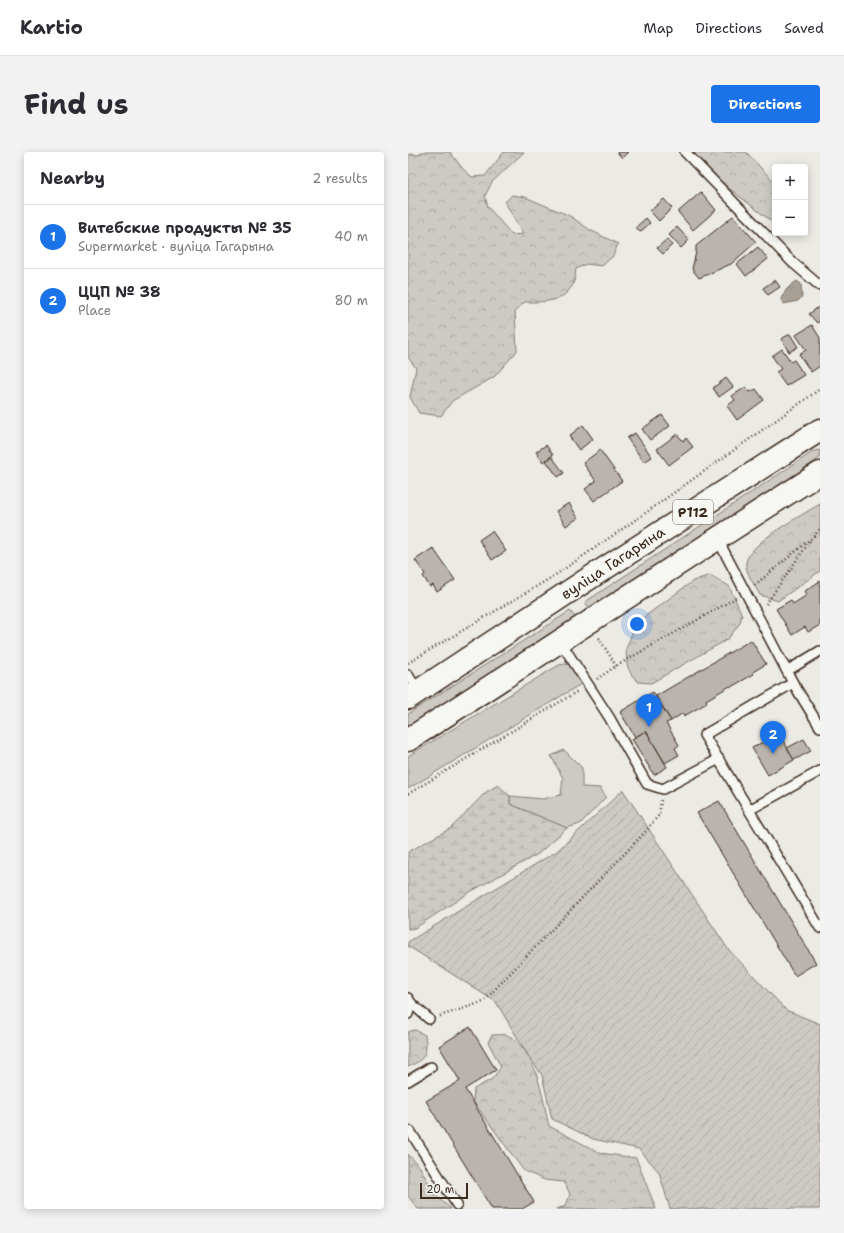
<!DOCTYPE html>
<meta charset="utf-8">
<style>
body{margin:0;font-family:"Shantell Sans",sans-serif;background:#f2f2f3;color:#2b2b33}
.controls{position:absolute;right:12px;top:12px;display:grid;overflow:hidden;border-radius:4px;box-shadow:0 2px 10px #0003}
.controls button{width:36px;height:36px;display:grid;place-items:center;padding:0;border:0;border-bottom:1px solid #e1e1e2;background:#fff;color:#2b2b33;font:20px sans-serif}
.scale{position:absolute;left:12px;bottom:10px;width:48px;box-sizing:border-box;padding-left:4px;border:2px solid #3b2a1e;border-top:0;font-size:11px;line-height:14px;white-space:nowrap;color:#3b2a1e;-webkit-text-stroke:3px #f6f6f2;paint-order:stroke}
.you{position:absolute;left:229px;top:472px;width:14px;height:14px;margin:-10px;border:3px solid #fff;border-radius:50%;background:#1a73e8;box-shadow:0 0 0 6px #1a73e833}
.badge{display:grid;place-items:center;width:26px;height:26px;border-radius:50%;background:#1a73e8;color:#fff;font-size:13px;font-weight:700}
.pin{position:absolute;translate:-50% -33px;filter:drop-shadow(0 1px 2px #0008)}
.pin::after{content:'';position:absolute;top:21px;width:14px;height:12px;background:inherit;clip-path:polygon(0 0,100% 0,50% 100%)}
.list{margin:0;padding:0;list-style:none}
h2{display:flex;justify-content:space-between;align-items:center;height:52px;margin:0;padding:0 16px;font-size:17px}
h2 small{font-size:13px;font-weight:400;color:#7c7c81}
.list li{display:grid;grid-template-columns:26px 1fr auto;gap:12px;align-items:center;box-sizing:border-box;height:64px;padding:0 16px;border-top:1px solid #e1e1e2}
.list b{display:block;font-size:15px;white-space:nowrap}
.list p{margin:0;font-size:13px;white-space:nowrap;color:#7c7c81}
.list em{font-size:13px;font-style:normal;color:#7c7c81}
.map{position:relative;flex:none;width:412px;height:1057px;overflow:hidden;border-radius:4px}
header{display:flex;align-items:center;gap:24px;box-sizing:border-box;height:56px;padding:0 20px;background:#fff;border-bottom:1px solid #e1e1e2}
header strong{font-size:19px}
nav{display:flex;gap:22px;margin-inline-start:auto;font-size:14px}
.intro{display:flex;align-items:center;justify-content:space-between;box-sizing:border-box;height:96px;padding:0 24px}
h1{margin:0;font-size:28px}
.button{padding:10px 18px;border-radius:4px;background:#1a73e8;color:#fff;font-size:14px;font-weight:700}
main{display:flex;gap:24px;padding:0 24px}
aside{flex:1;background:#fff;border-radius:4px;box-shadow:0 2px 10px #0003}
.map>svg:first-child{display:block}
.grass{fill:#cdcac4;stroke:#847a71}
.forest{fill:url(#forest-crowns);stroke:#847a71}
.wetland{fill:url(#wetland-marsh);stroke:#847a71}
.garden{fill:url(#garden-furrows);stroke:#847a71}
.water{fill:url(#water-ripples);stroke:#7c7167}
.building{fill:#bab4ae;stroke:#3b2a1e}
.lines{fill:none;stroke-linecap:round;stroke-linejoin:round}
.lane-casing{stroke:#3b2a1e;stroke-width:12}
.primary-casing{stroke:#3b2a1e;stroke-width:25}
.path{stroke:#3b2a1e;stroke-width:2.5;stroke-dasharray:1 3;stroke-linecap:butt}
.lane{stroke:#f6f6f2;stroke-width:9}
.primary{stroke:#f6f6f2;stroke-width:22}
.labels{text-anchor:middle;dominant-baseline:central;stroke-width:4;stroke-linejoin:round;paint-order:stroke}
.shield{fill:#f6f6f2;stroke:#73675e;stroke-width:1}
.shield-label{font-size:14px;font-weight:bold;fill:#3b2a1e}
.street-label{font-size:15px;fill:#3b2a1e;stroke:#f6f6f2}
</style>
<header>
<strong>Kartio</strong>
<nav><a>Map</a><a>Directions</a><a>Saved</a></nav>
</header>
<div class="intro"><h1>Find us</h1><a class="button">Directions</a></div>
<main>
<aside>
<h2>Nearby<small>2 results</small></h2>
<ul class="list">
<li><span class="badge">1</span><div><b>Витебские продукты № 35</b><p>Supermarket · вуліца Гагарына</p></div><em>40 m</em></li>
<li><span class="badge">2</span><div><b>ЦЦП № 38</b><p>Place</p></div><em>80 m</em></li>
</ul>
</aside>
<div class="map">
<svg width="412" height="1057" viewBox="0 0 412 1057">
<defs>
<pattern id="forest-crowns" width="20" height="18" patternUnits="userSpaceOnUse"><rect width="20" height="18" fill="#cdcac4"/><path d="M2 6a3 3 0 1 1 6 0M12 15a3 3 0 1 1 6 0" fill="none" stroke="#b1aea8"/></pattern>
<pattern id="wetland-marsh" width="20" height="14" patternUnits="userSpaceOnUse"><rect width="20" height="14" fill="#cdcac4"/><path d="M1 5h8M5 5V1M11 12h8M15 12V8" fill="none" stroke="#b1aea8"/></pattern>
<pattern id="garden-furrows" width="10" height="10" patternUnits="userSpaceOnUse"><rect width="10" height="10" fill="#cdcac4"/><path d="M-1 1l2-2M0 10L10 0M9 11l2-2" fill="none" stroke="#b1aea8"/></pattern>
<pattern id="water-ripples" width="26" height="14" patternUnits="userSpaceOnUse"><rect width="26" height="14" fill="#a8a198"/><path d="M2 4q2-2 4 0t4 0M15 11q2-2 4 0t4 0" fill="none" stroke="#8a837b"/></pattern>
</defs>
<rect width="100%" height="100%" fill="#ebeae5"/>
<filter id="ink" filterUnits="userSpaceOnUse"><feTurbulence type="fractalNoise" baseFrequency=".025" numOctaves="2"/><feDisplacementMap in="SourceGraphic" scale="8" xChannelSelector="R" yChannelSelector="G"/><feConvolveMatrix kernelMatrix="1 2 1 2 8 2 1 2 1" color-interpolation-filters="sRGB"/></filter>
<g filter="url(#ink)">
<g class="grass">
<polygon points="412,298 412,306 182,457 177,450 406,299"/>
<polygon points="162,459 168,466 0,574 0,562"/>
<polygon points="157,512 162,513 173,532 0,637 0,604 151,513"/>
<polygon points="156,598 174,616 174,635 192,636 198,645 172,672 159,676 102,652 102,644 135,647 153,643 155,626 143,604"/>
</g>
<g class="forest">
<path d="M14,0H42L54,16L64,25L77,24L96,0H116L84,30L77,44L80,55L104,83L115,82L97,50L104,43L117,45L162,64L182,78L210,92L205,104L194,114L178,112L168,117C167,122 167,128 165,132C156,151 135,150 117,150L107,159L109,199L86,225L44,249L33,264L11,261L2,245L8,216L0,205V2L11,3Z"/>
<polygon points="284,0 338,0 367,31 367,72 309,27"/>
<path d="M412,352V419L370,449L352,443C348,436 336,418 338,410C343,389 393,364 412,352Z"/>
<polygon points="302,423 321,434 334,463 332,471 320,487 243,531 230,530 223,522 219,513 218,497 228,471 285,429"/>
<path d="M7,878L17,883C20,901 17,908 0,915V880Z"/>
<path d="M84,883C88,883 95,882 99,883C128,895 135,948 141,974L192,1001L228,1006L248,1057H148L158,1054L162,1042L156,1030L137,1028L116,1019L65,949L66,937L84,927L93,915L80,890Z"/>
<polygon points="0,1002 12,1015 27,1043 43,1057 10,1057 0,1044"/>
</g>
<polygon class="wetland" points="90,633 102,644 102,652 159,676 130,702 62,740 7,776 0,777 0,700 43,676 78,640"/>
<polygon class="garden" points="215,638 320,797 378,858 412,872 412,1057 262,1057 251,1020 231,997 185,987 144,967 134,923 121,905 88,850 0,794 0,790 149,699"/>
<path class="water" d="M389,129L393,132L394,145L390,149L375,152L373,147C376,139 382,133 389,129Z"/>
<g class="building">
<polygon points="209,0 220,0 214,6"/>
<polygon points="293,40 308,58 285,78 270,60"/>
<polygon points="256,47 264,56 251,69 242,59"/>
<polygon points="325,64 348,90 323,112 291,126 284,117 288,100 288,94"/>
<polygon points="238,66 242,71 232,80 228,75"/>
<polygon points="269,75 281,88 273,96 261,83"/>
<polygon points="259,87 264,93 255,102 249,96"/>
<polygon points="350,95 360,107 338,124 329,112"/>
<polygon points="367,128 372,135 360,143 355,136"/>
<polygon points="412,154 412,169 409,171 401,162"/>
<polygon points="404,173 412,186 412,214 403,220 391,202 398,198 388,183"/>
<polygon points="382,182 390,195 381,200 373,187"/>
<polygon points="374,197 383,210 386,208 396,223 378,234 368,220 373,217 364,204"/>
<polygon points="318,226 325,235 311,245 305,236"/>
<polygon points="338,235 342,240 348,237 356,248 329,268 319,254 327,248 324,244"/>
<polygon points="254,263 262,274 242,288 234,277"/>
<polygon points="175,273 185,287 171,298 161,284"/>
<polygon points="227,281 244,305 236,310 219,286"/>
<polygon points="269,282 275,289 278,286 285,295 261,313 249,297"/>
<polygon points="138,293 145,303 135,310 128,300"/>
<polygon points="192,298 214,329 186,349 177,337 188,329 175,311"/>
<polygon points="144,305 156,321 150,325 138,309"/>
<polygon points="161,351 170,366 158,374 148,359"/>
<polygon points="84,379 98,399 84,408 71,388"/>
<polygon points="25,396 47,428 29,440 25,433 22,435 15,424 17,422 7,408"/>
<polygon points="412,429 412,473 400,480 397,475 384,483 368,457 383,448 385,452 399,443 397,439"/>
<polygon points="343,488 358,512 345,520 346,522 323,535 322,534 298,548 299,551 276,564 275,561 263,569 248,544"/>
<polygon points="245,540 263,569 258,571 271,593 267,596 271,603 257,611 238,579 227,585 212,560"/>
<polygon points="238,579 259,615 246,623 224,587"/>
<polygon points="371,581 386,608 360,623 344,596"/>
<polygon points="396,587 403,599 386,608 379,596"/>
<polygon points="311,649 408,811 387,824 289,661"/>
<polygon points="62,875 88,918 57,937 126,1050 114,1057 84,1057 18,949 52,929 31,894"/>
</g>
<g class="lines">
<g class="lane-casing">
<g id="lane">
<polyline points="277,0 384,110 412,134"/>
<polyline points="309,386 385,531 412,575"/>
<polyline points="152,489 201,565 239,632 255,637 311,607"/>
<polyline points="379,519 412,499"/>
<polyline points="0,523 10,539"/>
<polyline points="385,531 296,583 412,776"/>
<polyline points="341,658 412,619"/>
<polyline points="0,846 3,851 21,867"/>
<polyline points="0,862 3,851"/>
<polyline points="0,929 23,915"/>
<polyline points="0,978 2,979 49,1053"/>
</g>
</g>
<g class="primary-casing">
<g id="primary">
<polyline points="0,546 177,429 412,278"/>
<path d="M0,588C138,499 274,408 412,321"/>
</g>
</g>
<g class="path">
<polyline points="347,433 405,385 412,377"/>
<polyline points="358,452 402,389"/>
<polyline points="191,486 208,514"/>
<polyline points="0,511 146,424 236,362 412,237"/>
<polyline points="189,527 208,514 328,446"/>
<polyline points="0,642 170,539"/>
<polyline points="32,864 75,850 236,681 251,663 253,648"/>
</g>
<use href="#lane" class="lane"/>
<use href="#primary" class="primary"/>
</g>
</g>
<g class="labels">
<rect class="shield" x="265" y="348" width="40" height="24" rx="3"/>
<g class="shield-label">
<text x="285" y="360">Р112</text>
</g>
<g class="street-label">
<text transform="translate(205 411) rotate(-33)">вуліца Гагарына</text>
</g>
</g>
</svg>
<div class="controls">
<button>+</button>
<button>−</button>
</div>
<div class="scale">20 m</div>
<div class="you"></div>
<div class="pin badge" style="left:241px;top:575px">1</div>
<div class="pin badge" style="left:365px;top:602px">2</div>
</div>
</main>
